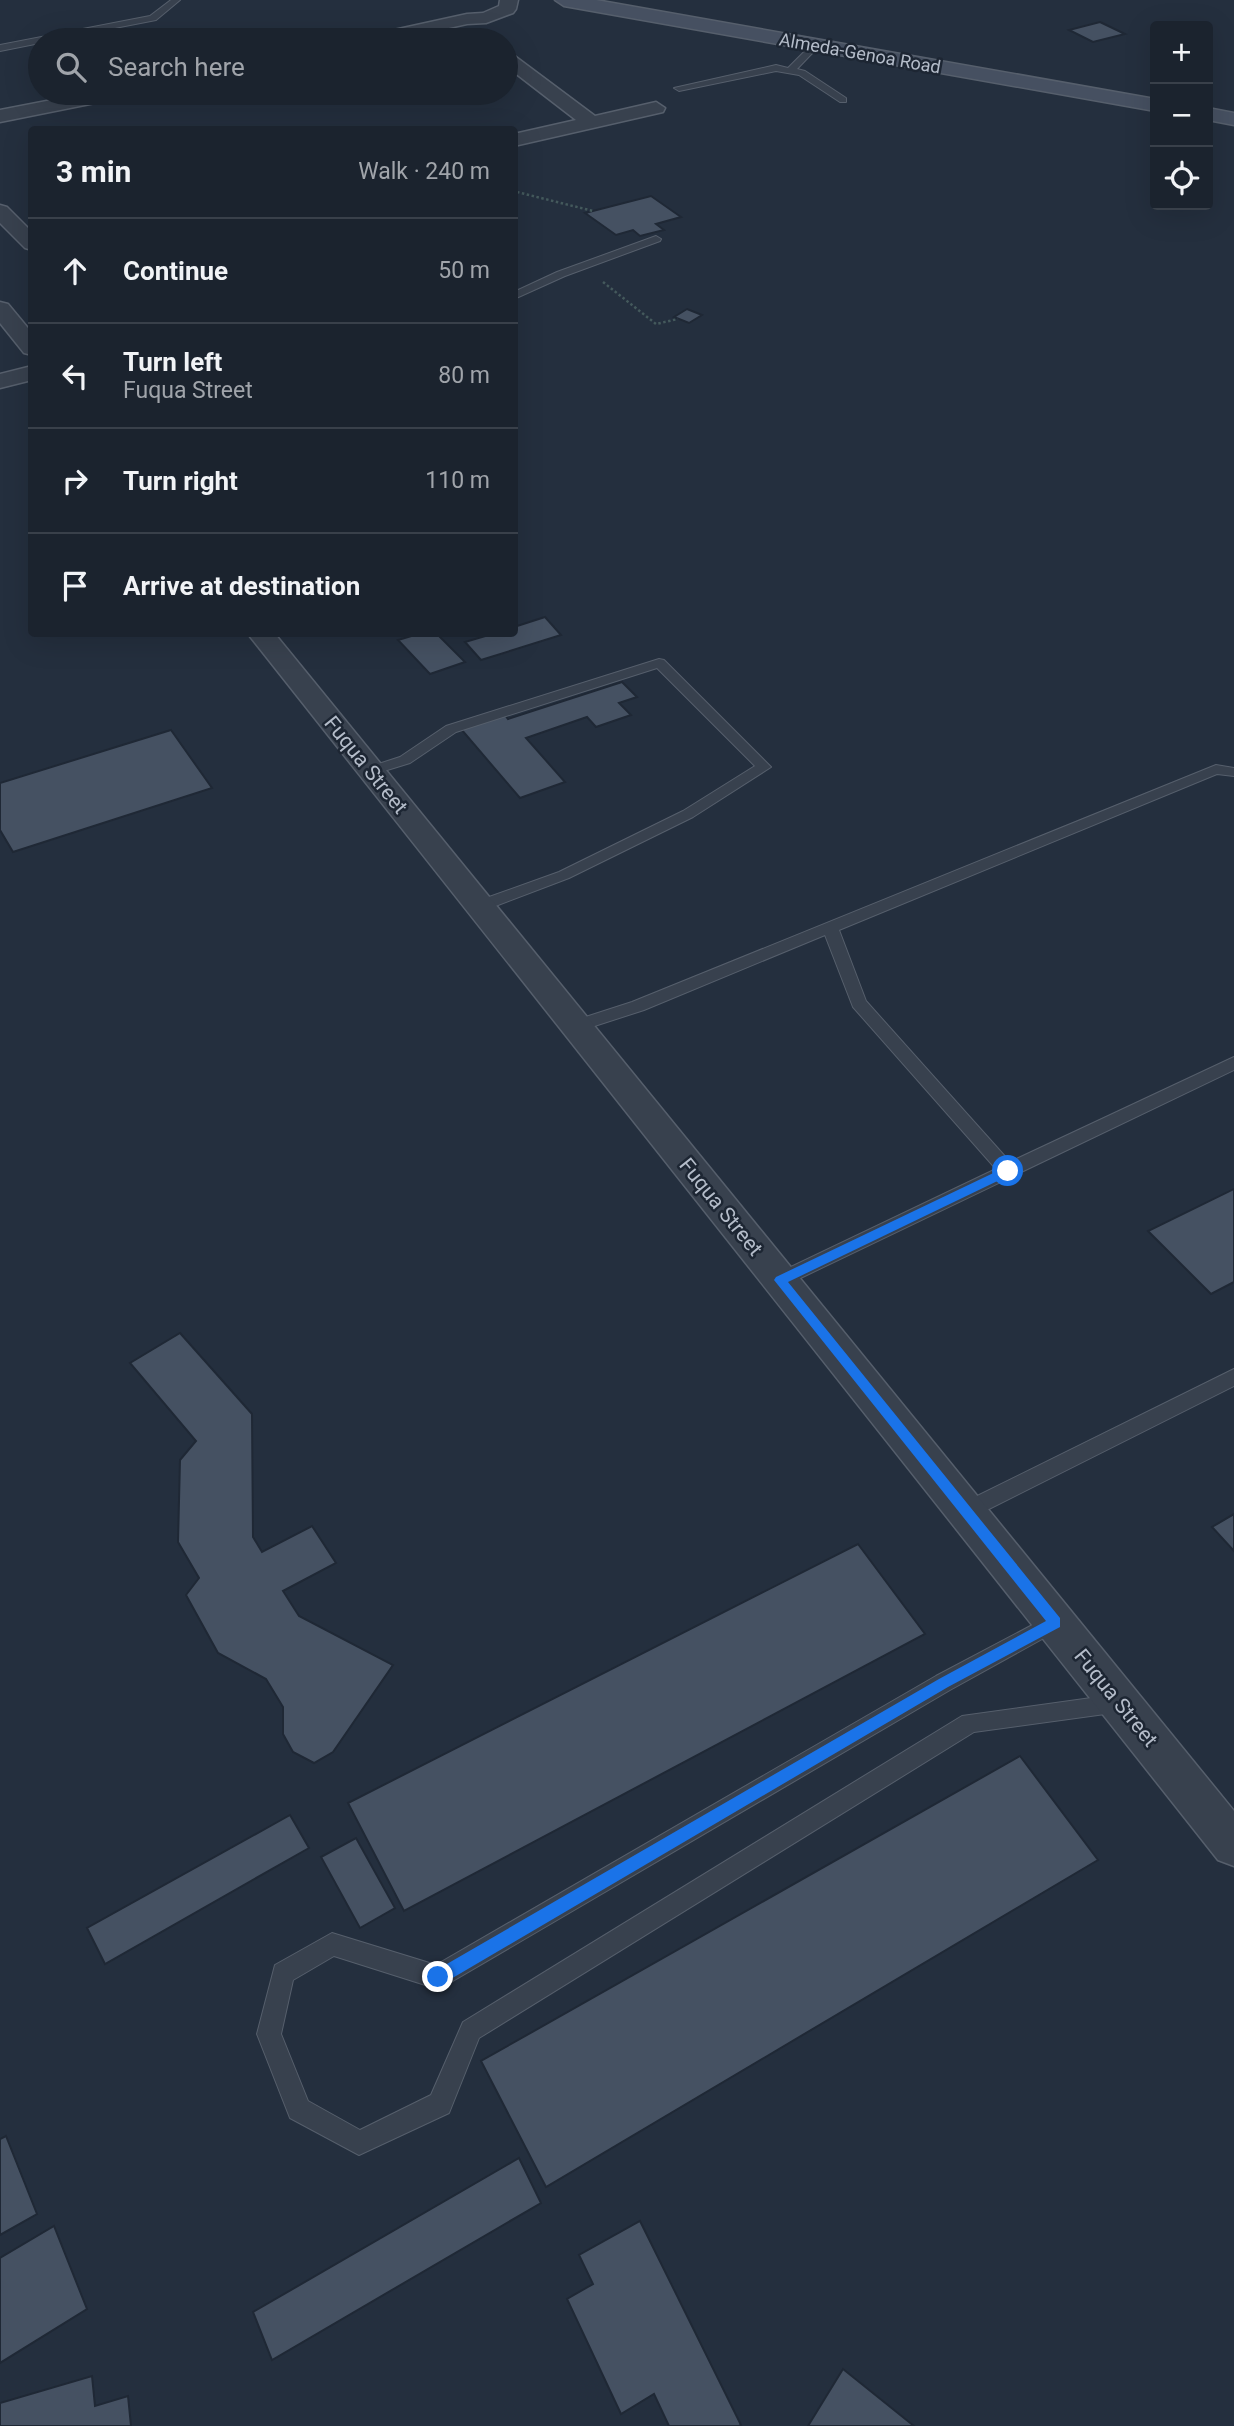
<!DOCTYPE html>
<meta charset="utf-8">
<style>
body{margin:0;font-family:Roboto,sans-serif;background:#282f3a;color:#f1f3f6}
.controls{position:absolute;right:21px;top:21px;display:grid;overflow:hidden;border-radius:7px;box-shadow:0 7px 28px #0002}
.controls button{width:63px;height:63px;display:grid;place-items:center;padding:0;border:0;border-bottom:2px solid #39404a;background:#1b232e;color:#f1f3f6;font:35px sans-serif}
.stop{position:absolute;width:21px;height:21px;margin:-16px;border:5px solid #1a73e8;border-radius:50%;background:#fff}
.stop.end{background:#1a73e8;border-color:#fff;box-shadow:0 2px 7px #0008}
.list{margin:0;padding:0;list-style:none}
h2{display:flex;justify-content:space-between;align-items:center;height:91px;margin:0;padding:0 28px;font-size:30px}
h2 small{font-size:23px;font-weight:400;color:#a0a4aa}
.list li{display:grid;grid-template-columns:46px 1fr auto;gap:21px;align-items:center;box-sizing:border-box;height:105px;padding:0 28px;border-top:2px solid #39404a}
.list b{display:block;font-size:26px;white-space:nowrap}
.list p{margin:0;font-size:23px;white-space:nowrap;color:#a0a4aa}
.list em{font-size:23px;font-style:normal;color:#a0a4aa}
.icon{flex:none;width:38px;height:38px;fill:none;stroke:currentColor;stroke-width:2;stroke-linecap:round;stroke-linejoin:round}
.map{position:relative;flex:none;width:1234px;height:2426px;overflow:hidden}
.search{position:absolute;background:#1b232e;box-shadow:0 7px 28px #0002;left:28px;top:28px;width:490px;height:77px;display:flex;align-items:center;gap:18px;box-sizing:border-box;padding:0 24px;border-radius:38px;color:#a0a4aa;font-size:26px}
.panel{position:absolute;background:#1b232e;box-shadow:0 7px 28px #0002;left:28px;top:126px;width:490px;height:511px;border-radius:7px}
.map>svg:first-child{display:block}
.building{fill:#455162;stroke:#1f2835;stroke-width:2}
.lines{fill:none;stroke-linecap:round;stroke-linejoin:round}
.service-casing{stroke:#565f6c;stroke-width:2}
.minor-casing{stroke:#565f6c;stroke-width:3}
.secondary-casing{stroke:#565f6c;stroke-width:3}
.path{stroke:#44595c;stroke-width:2.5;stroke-dasharray:2.5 2.5;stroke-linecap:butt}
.service{fill:#38414e;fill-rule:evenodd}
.minor{fill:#38414e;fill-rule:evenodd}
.secondary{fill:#465061;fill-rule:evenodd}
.route{fill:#1a73e8}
.labels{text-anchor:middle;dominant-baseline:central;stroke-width:5;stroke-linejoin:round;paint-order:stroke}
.far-street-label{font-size:18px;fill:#b4bcc9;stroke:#1d2633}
.street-label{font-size:21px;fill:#b4bcc9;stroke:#1d2633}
</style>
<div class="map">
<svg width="1234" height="2426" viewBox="0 0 1234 2426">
<rect width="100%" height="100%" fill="#242f3e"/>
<g class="building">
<polygon points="1100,22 1125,34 1093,42 1069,30"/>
<polygon points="651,196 681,217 656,224 664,230 640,236 633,230 616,235 585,213"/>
<polygon points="687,309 702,315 689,323 674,317"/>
<polygon points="545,617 561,635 481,660 465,642 492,634 514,634 514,627"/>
<polygon points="418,634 437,634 465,662 430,674 398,640"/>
<polygon points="622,682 637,697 619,703 631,715 596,727 587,717 526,738 565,782 520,798 461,729 505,715 508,719"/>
<polygon points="171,730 212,788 13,852 0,830 0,783"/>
<polygon points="1234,1189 1234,1282 1211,1294 1148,1231"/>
<polygon points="180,1333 252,1414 253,1537 262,1552 312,1526 336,1563 283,1591 299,1616 393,1665 333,1752 314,1763 293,1752 283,1734 283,1707 266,1679 218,1653 186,1595 199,1578 178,1542 180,1460 196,1441 130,1363"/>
<polygon points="1234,1514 1234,1551 1212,1527"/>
<polygon points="858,1544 925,1634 404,1911 348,1803"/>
<polygon points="1020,1756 1098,1860 546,2187 481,2061"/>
<polygon points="290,1815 309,1848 105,1964 87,1928"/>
<polygon points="356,1838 395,1908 360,1928 321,1857"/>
<polygon points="6,2136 37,2214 0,2235 0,2139"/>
<polygon points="519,2158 541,2203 272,2360 253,2312"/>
<polygon points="640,2221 741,2425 739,2426 669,2426 654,2394 621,2414 567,2299 593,2284 579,2255"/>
<polygon points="54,2226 87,2309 0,2363 0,2258"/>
<polygon points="843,2369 914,2426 808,2426"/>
<polygon points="92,2376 95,2406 128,2396 131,2426 0,2426 0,2403"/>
</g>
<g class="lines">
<g class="service-casing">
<g id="service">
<polygon points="171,0 180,0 156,20 53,40 40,40 40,43 0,51 0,45 150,16"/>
<polygon points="812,44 819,46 797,69 805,71 846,98 846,102 840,102 799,75 776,71 679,91 674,88 776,65 788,68"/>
<polygon points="656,236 661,239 660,241 565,276 514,299 514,292 557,272"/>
<polygon points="659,659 664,660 771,767 693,817 569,878 485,910 480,911 472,906 475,902 559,872 683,811 755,766 657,668 456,732 410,763 371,775 364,771 366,768 400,757 446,726"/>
<polygon points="1216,765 1234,768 1234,776 1217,774 839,930 866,1001 1010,1162 1234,1057 1234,1070 786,1285 774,1285 771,1280 774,1275 996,1169 853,1007 825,935 644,1010 576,1032 568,1026 570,1022 632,1002"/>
<polygon points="1234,1369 1234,1386 973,1517 966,1519 959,1517 956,1511 959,1505"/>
<polygon points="1055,1613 1062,1616 1065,1622 1062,1628 950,1690 446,1985 438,1989 334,1956 293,1980 281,2034 308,2101 360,2130 431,2095 463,2022 962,1716 1120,1694 1127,1697 1131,1704 1127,1711 974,1732 479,2038 449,2113 359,2155 290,2118 257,2034 275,1965 332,1933 436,1965 936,1676"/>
</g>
</g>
<g class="minor-casing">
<g id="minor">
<polygon points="500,0 518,0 516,9 513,13 486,23 467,24 394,40 362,40 371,35 467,14 483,13 499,6"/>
<polygon points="506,53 512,54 595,116 656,102 665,108 663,112 514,146 514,134 576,120 506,66"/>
<polygon points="88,93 124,93 115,99 0,122 0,110"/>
<polygon points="0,205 7,207 32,232 32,250 25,248 0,223"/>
<polygon points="0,302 8,304 32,333 32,355 24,353 0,323"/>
<polygon points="32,366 32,380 0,388 0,374"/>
<polygon points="248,634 275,634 1234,1811 1234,1866 1218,1860"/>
</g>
</g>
<g class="secondary-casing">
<g id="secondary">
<polygon points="555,0 596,0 1155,99 1155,111 564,6"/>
<polygon points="1208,108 1234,113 1234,125 1208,120"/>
</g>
</g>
<g class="path">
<polyline points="517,192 593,211"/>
<polyline points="603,282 656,324 678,319"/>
</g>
<use href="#service" class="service"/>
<use href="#minor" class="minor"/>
<use href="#secondary" class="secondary"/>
</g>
<polygon class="route" points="1008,1166 1012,1168 1012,1174 788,1282 1060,1618 1060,1627 948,1687 444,1983 438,1985 433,1983 431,1977 433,1972 939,1679 1046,1621 774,1280 776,1277"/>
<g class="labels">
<g class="far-street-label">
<text transform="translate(860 53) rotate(10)">Almeda-Genoa Road</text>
</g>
<g class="street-label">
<text transform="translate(366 765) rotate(51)">Fuqua Street</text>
<text transform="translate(721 1207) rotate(51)">Fuqua Street</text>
<text transform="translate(1116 1698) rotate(51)">Fuqua Street</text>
</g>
</g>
</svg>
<div class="controls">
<button>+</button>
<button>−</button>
<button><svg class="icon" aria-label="locate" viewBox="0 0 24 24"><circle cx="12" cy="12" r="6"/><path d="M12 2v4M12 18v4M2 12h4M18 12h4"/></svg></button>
</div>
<div class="stop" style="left:1008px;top:1171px"></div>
<div class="stop end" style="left:438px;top:1977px"></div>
<div class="search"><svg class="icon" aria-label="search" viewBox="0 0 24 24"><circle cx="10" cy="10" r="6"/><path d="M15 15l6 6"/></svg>Search here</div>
<section class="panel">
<h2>3 min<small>Walk · 240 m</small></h2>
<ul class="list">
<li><svg class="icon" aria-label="ahead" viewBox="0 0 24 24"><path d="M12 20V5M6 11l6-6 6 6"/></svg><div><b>Continue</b></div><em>50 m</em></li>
<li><svg class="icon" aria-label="left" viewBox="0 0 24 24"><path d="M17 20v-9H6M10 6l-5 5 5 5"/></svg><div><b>Turn left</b><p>Fuqua Street</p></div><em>80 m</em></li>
<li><svg class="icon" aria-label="right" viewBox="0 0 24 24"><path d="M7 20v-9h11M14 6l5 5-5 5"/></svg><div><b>Turn right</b></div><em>110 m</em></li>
<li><svg class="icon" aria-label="arrive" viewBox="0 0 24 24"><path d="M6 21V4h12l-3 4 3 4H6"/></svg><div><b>Arrive at destination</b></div></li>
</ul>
</section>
</div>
